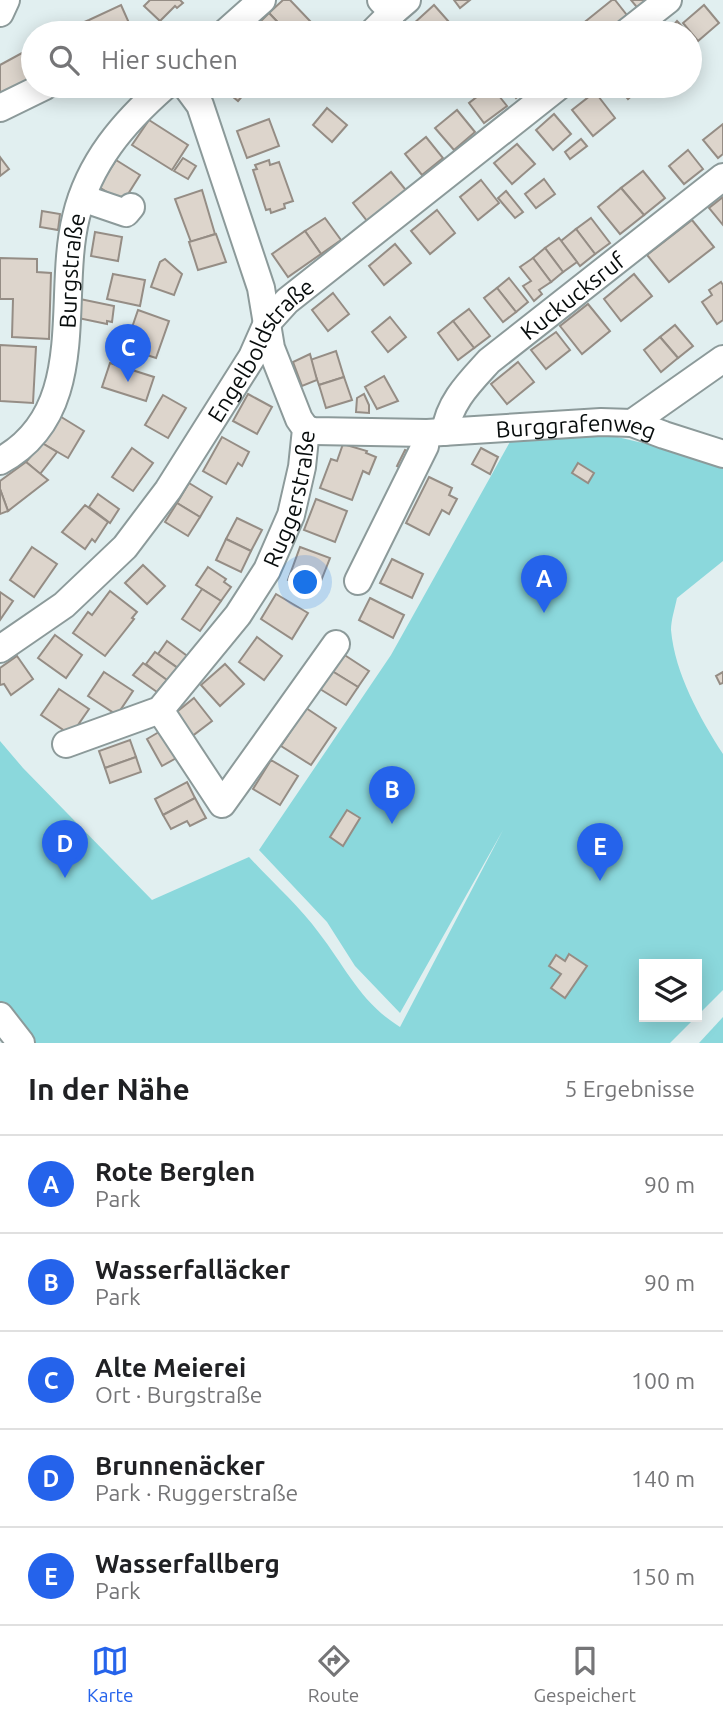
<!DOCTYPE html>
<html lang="de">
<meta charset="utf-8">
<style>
body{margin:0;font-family:Ubuntu,sans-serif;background:#f6f6f6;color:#202124}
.controls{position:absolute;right:21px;bottom:21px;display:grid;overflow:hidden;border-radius:0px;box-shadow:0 4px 18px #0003}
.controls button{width:63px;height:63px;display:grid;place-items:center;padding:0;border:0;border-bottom:2px solid #e0e0e0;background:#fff;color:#202124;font:35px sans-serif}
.you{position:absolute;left:306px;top:583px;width:24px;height:24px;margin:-18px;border:5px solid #fff;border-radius:50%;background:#1a73e8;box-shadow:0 0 0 10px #1a73e833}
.badge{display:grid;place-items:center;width:46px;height:46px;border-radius:50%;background:#2563eb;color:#fff;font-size:23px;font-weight:700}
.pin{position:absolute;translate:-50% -58px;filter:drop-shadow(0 2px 4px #0008)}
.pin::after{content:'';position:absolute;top:37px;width:24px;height:21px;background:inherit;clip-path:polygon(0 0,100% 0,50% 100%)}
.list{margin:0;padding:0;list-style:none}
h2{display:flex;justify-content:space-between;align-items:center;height:91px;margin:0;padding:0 28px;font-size:30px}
h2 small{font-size:23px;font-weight:400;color:#757577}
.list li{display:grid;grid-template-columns:46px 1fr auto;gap:21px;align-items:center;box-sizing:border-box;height:98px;padding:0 28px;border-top:2px solid #e0e0e0}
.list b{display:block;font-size:26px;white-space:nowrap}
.list p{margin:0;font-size:23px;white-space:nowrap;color:#757577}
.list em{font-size:23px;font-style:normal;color:#757577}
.icon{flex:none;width:38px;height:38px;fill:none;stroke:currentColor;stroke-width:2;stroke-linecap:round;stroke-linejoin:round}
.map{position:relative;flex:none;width:723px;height:1043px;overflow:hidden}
.search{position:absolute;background:#fff;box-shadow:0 4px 18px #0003;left:21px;right:21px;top:21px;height:77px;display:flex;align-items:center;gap:18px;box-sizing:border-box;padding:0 24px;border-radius:38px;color:#757577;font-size:26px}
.sheet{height:581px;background:#fff}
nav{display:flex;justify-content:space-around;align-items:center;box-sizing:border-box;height:98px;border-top:2px solid #e0e0e0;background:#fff;font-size:19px;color:#757577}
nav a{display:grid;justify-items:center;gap:4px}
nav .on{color:#2563eb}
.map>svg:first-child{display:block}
.green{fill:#8bd8dc}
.building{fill:#ddd5cc;stroke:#958d85;stroke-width:2}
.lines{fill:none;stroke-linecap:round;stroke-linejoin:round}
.minor-casing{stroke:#8c9a9a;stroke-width:30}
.minor{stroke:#fff;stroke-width:26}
.labels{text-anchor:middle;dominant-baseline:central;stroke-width:5;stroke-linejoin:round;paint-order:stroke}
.street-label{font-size:23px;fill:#080d0d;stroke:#eefdfd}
</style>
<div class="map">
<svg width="723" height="1043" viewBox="0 0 723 1043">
<rect width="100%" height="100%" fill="#e1eff0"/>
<g class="green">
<path d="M609,435L693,455L723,466V561L677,598C675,608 671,620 671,630C675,674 700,718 723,754V990L697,1016V964H644V1017H696L670,1043H22L0,1016V741L23,768L152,900L249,857C272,882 299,906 319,933C347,969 360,1002 400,1027L503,830L400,1013L355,966L327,922L259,850L391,655L511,440Z"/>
<polygon points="723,1017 723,1043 699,1043"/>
</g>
<g class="building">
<polygon points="150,0 180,0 183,3 177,8 175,6 160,21 144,6"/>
<polygon points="283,0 290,0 310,21 298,33 288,33 269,13"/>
<polygon points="454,0 470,0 460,8"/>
<polygon points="612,0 615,0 630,19 612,33 571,33"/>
<polygon points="631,0 651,0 640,11"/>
<polygon points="121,5 133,32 59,33 89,20"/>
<polygon points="434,5 449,22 438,33 420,33 412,25"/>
<polygon points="704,5 719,23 698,41 683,23"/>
<polygon points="269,13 288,33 261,33 255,27"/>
<polygon points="677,21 688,33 679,33 672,27"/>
<polygon points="33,47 33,79 0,97 0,65"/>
<polygon points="220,86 251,86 238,101"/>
<polygon points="491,86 507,106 484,123 469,103"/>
<polygon points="507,86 531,86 516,98"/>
<polygon points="617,86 643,86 628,99"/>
<polygon points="595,92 615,118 593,136 572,110"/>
<polygon points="327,108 347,125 332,142 313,125"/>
<polygon points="457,110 475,132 454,150 435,128"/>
<polygon points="554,114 571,134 553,150 536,130"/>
<polygon points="269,119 279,146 247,158 237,131"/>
<polygon points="149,120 188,145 172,170 132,145"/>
<polygon points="723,124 723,154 718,158 703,140"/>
<polygon points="426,137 443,158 422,175 405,154"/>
<polygon points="581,139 587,146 570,159 565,152"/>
<polygon points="517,144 535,164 512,184 494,163"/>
<polygon points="688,150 703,169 684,184 669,166"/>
<polygon points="0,157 9,169 0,176"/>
<polygon points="183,158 196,166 188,179 174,171"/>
<polygon points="116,160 140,175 123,202 99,187"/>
<polygon points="269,160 270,165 279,162 293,201 284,204 285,208 271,213 270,209 266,210 253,170 257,169 255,165"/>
<polygon points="643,171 665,198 644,215 621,188"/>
<polygon points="391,172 410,195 371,226 353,203"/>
<polygon points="544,179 555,194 536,208 525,194"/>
<polygon points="481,180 499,203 478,220 460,197"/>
<polygon points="621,188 644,215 620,234 598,207"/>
<polygon points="202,190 215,234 191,242 175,199"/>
<polygon points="506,191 523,212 515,218 498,198"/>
<polygon points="723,197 723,225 709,208"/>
<polygon points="437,210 455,233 430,254 411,231"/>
<polygon points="42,211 60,214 58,230 40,227"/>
<polygon points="325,218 341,240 321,254 305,231"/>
<polygon points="591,218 610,243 595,254 576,229"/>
<polygon points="692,220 714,247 669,282 647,255"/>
<polygon points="576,229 595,254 580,266 561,241"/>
<polygon points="305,231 321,254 288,277 272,254"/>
<polygon points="95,232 122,237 118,261 91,256"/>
<polygon points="216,234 226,262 198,270 189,242"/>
<polygon points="559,238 577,262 563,272 545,248"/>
<polygon points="395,244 411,263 384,285 369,266"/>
<polygon points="545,248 563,272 551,282 533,258"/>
<polygon points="0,258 37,259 37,272 51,273 49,339 12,337 13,299 0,299"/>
<polygon points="533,258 551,282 539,290 542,294 534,301 523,286 531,281 520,267"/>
<polygon points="165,259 182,274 174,295 151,287 160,262"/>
<polygon points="113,274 145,280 140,306 107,299"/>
<polygon points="634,274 652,296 621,321 604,299"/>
<polygon points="509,278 528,302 516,312 497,288"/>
<polygon points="721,282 723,285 723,320 717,324 702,302 712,295 709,290"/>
<polygon points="497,288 516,312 503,322 484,298"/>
<polygon points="333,293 349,314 328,331 312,310"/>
<polygon points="80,299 114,306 112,322 107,321 107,324 78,318"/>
<polygon points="588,304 610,331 582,354 560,326"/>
<polygon points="469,309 490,336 474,348 453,321"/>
<polygon points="138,310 169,321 156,358 125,348"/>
<polygon points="390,317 406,337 388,352 372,332"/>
<polygon points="453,321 474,348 458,360 438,333"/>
<polygon points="675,325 693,346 678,358 660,337"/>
<polygon points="556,332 570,350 546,369 531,350"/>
<polygon points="660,337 678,358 661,372 644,350"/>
<polygon points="0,345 36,347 33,403 0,401"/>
<polygon points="336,351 344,377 319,385 310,360"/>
<polygon points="310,354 317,380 302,386 293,362"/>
<polygon points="518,362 534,382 507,404 491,384"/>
<polygon points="110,363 154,377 146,401 102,387"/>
<polygon points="384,376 398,401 377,409 365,387"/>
<polygon points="344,377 352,400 326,408 319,385"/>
<polygon points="248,394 272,407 257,434 233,421"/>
<polygon points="364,394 369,405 369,413 356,412 357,398"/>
<polygon points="163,395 186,408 168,438 145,425"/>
<polygon points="58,415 84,431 68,458 42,443"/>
<polygon points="222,437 249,452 242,466 238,463 226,484 203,471"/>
<polygon points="42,443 57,452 40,474 26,462"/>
<polygon points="343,444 367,451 366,453 376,457 369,474 363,471 352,500 320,488 331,459 337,461"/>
<polygon points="132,448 153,463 133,491 112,477"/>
<polygon points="481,448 498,457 490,474 472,464"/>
<polygon points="405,450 414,454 406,470 397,466"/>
<polygon points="26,462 48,480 8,511 0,489 0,481"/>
<polygon points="578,463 594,473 588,483 572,473"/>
<polygon points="429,477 452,488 449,495 457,499 449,514 442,510 429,535 406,523"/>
<polygon points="189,483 212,497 200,517 177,503"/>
<polygon points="0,489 8,511 0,514"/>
<polygon points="98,494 119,509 110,523 89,507"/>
<polygon points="316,499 347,511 335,542 304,530"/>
<polygon points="177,503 200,517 188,536 165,522"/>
<polygon points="85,505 108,522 95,542 92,539 85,549 62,532"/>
<polygon points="237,518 262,530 251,551 226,539"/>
<polygon points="226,539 251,551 241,572 216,560"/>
<polygon points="32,547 57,564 34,597 10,580"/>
<polygon points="300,547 330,558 317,591 288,580"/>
<polygon points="392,559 423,574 412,598 380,583"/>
<polygon points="143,565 165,586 147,604 125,583"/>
<polygon points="208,567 226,579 224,582 231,587 221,601 196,585"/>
<polygon points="202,589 221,601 200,631 182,619"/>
<polygon points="110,591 137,612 132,618 134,619 105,656 73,633 88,612 92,615"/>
<polygon points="0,592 13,601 0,620"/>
<polygon points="276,594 308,613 292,639 261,619"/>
<polygon points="370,598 404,615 393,638 359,620"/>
<polygon points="55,635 82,655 66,678 38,658"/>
<polygon points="257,637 282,656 264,680 239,662"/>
<polygon points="167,641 190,658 181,670 158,654"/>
<polygon points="155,652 179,669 169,682 146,664"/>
<polygon points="343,654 369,671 358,687 332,671"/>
<polygon points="17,656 33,679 11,695 4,684 0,685 0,668"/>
<polygon points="143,663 167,680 157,692 133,675"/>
<polygon points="225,664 244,684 220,706 201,685"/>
<polygon points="332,671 358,687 346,705 320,689"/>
<polygon points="104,672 133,691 117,715 88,696"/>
<polygon points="723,672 723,683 720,684 716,676"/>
<polygon points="59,689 89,709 71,735 41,715"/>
<polygon points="194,698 212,721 191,737 173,715"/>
<polygon points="306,708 336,728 311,765 281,746"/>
<polygon points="164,729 180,756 162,766 147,739"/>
<polygon points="130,740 136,757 105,768 99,751"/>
<polygon points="136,757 141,772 110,783 105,768"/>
<polygon points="271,760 298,776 280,805 253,789"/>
<polygon points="187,782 195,798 163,815 155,799"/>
<polygon points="195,798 206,818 190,826 187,821 171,829 163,815"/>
<polygon points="347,810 360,818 343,846 330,837"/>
<polygon points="569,954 587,966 565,998 551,988 561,974 549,966 556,955 565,961"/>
</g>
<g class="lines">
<g class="minor-casing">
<g id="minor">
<polyline points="381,0 393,12 407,0"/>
<polyline points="0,13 6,0"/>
<polyline points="225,33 262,0"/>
<polyline points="372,33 393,12"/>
<polyline points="626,33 668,0"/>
<polyline points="0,108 45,86"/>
<polyline points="82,198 126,213 131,207"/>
<polyline points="632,423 723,359"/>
<path id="s1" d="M306,429L314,431L427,433L601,422L632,423L664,435L723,454"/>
<path id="s2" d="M445,432C449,402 470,382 489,361L723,177"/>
<path id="s3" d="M0,461C91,412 56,298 76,217C89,162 124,122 165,86"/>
<polyline points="358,581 425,446 427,433"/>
<path id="s4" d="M0,649L64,605L125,547L168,490L252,357L267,323L287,301L559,86"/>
<polyline points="160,710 222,804 336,644"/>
<path id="s5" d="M66,744L160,710L238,615L267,570L291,515L302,467L306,429L299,419L271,348L261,288L200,105L186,86"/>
<polyline points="0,1016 21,1043"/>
</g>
</g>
<use href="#minor" class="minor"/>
</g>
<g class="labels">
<g class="street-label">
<text stroke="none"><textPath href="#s3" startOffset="214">Burgstraße</textPath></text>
<text stroke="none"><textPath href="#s2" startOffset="191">Kuckucksruf</textPath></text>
<text stroke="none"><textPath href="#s4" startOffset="402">Engelboldstraße</textPath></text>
<text stroke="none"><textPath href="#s1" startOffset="271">Burggrafenweg</textPath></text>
<text stroke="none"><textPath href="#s5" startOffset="352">Ruggerstraße</textPath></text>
</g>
</g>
</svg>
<div class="controls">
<button><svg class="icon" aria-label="layers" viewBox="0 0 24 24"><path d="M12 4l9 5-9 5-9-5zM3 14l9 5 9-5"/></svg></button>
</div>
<div class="you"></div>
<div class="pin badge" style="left:544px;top:613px">A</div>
<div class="pin badge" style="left:392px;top:824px">B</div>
<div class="pin badge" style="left:128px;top:382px">C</div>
<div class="pin badge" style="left:65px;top:878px">D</div>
<div class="pin badge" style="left:600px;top:881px">E</div>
<div class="search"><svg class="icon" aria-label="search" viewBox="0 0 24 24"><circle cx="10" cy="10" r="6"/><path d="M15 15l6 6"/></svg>Hier suchen</div>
</div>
<section class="sheet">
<h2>In der Nähe<small>5 Ergebnisse</small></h2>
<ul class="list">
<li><span class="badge">A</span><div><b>Rote Berglen</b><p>Park</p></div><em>90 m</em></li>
<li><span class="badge">B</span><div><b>Wasserfalläcker</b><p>Park</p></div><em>90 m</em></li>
<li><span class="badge">C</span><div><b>Alte Meierei</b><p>Ort · Burgstraße</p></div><em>100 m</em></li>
<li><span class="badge">D</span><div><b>Brunnenäcker</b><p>Park · Ruggerstraße</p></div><em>140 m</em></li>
<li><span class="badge">E</span><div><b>Wasserfallberg</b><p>Park</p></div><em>150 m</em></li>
</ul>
</section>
<nav>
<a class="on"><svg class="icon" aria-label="map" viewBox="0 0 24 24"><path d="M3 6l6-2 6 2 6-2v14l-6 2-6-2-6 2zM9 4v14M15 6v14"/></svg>Karte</a>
<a><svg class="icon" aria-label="directions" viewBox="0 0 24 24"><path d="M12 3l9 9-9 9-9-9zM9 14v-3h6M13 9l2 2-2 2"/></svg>Route</a>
<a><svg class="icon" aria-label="saved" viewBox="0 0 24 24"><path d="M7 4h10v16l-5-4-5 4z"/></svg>Gespeichert</a>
</nav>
